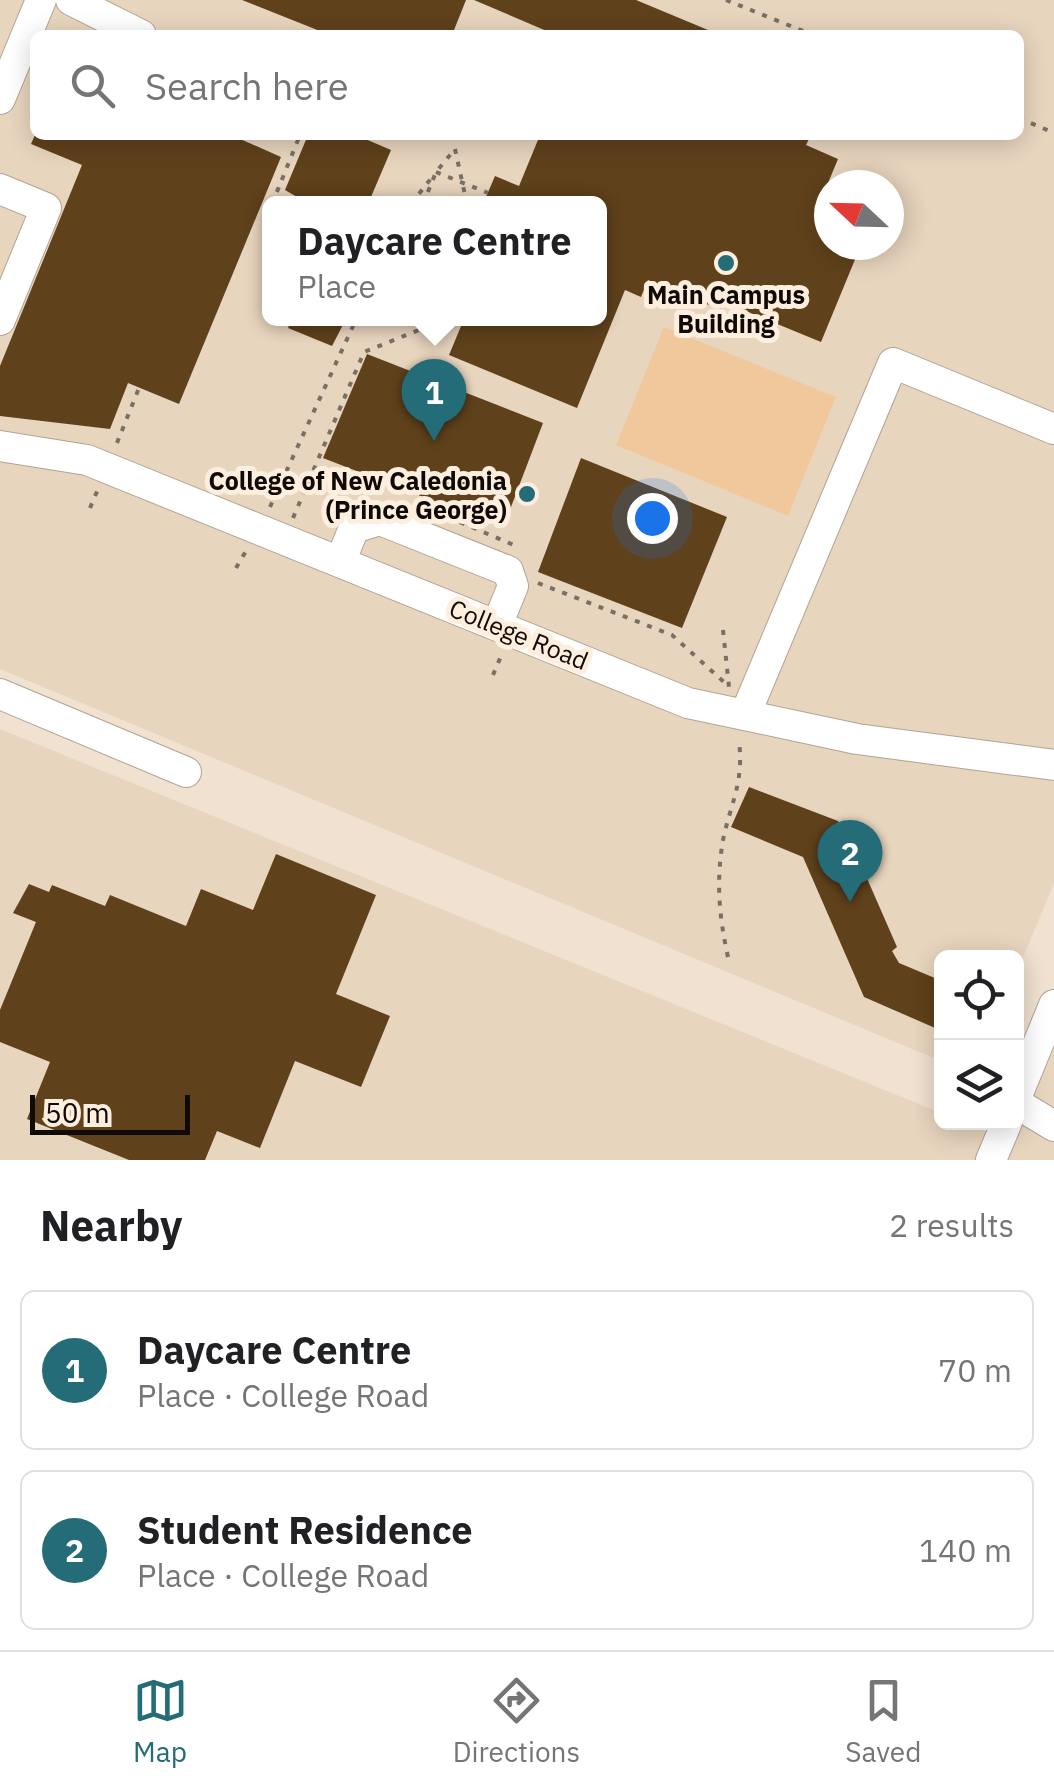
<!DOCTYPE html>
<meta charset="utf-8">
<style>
body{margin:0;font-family:"IBM Plex Sans",sans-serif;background:#f2f2f2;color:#202124}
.controls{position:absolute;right:30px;bottom:30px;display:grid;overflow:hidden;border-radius:15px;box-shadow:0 5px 25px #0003}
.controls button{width:90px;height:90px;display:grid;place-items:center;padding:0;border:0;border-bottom:2px solid #e0e0e0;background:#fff;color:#202124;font:50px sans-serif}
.compass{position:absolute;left:814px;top:170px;width:90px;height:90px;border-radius:50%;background:#fff;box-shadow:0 5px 25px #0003;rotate:292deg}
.scale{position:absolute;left:30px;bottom:25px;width:160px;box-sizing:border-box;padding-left:10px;border:5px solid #0f0a06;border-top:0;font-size:28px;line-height:35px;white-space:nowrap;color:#0f0a06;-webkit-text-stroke:8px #fdeede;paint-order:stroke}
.you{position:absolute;left:652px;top:518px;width:35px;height:35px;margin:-25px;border:8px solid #fff;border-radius:50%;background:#1a73e8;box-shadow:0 0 0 15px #1a73e833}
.badge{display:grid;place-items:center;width:65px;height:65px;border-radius:50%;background:#236c78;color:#fff;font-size:32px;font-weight:700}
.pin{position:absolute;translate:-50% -82px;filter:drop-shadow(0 2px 5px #0008)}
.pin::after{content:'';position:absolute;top:52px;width:35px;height:30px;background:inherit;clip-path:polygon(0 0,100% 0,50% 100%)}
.popup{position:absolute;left:262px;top:196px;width:345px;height:130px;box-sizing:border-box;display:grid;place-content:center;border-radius:15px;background:#fff;filter:drop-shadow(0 2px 8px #0005);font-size:32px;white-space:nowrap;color:#757577}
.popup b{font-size:38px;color:#202124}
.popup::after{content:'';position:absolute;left:50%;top:100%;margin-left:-20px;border:20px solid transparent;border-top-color:#fff}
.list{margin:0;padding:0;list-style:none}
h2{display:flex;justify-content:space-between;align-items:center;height:130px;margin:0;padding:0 40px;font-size:42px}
h2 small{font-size:32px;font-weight:400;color:#757577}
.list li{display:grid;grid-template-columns:65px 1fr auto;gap:30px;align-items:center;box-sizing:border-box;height:160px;margin:0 20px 20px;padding:0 20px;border:2px solid #e0e0e0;border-radius:15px}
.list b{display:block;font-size:38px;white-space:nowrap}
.list p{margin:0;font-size:32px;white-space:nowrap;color:#757577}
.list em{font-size:32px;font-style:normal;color:#757577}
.icon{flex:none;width:55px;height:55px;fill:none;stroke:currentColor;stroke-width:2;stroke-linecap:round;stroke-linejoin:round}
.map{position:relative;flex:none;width:1054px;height:1160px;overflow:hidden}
.search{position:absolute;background:#fff;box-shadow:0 5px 25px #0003;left:30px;right:30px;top:30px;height:110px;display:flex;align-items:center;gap:25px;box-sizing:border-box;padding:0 35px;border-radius:15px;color:#757577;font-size:38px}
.sheet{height:490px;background:#fff}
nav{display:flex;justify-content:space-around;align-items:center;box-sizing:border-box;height:140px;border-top:2px solid #e0e0e0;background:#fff;font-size:28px;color:#757577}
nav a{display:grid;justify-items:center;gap:5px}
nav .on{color:#236c78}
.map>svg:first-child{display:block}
.built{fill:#e8d5be;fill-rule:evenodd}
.green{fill:#f0c89b}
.building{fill:#5f411b}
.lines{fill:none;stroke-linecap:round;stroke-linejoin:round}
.minor-casing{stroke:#b1a394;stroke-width:32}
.path{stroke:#796f65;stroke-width:4;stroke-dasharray:5 8;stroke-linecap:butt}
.minor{stroke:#fff;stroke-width:30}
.path-bridge{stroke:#796f65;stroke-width:4;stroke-dasharray:5 8;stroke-linecap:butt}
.poi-dot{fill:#236c78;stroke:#fdeede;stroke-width:4}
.labels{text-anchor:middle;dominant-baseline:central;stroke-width:10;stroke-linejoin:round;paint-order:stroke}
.poi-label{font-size:25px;font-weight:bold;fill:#0f0a06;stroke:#fdeede}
.street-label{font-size:25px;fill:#0f0a06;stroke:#fdeede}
</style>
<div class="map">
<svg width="1054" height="1160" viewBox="0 0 1054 1160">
<rect width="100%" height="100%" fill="#f0e1d0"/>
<g class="built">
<path d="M0,0H1054V883L1017,972L1016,958H942L941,1061L0,669ZM35,35H1019V135H35ZM829,185H889V245H829ZM269,204H599V318H269Z"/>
<polygon points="0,729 941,1113 942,1122 964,1123 1007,1140 1054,1033 1054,1160 0,1160"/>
</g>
<polygon class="green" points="664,327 836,397 788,516 616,445"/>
<g class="building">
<polygon points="242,0 466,0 452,35 330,35"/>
<polygon points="474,0 636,0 720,35 556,35"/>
<polygon points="35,135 231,135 281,157 179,404 128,383 110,429 0,416 0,366 82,165 31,144"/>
<polygon points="308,135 356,135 391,150 368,204 309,204 285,190"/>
<polygon points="540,135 811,135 806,145 838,159 828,183 829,245 861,245 821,342 724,302 721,310 648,280 641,297 625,290 577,408 449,355 464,319 599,319 599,204 483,204 495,176 519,186"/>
<polygon points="292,319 346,319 332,346 288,328"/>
<polygon points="367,354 543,423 503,528 323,458"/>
<polygon points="581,458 727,517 682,628 538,572"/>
<polygon points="749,787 838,821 851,853 855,851 897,947 892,951 899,963 942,981 942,1031 864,997 803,857 731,827"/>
<polygon points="276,854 376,895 336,994 390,1016 361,1087 295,1061 260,1148 217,1131 205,1160 129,1160 27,1119 50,1062 0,1042 0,1010 36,922 13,913 29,884 49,892 52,885 105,906 110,895 186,926 201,889 253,910"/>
</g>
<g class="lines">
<g class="minor-casing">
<g id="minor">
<polyline points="71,0 141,35"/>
<polyline points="0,99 41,0"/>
<polyline points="0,189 46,208 0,320"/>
<polyline points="0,446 87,460 688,703 857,739 1054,765"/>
<polyline points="340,562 354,528 380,520 508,571 513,586 497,625"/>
<polyline points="0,694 186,772"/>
<polyline points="745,715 893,363 1054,429"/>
<polyline points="1016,1098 1054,1005"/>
<polyline points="1016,1103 1054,1126"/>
<polyline points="991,1160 1007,1122"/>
</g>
</g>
<g class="path">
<polyline points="726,0 813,35"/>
<polyline points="1019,118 1054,133"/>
<polyline points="455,149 467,204"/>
<polyline points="272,204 300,135"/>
<polyline points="411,204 433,176"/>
<polyline points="423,204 436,172 455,149"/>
<polyline points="117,443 139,388"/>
<polyline points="270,507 353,326 364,318"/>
<polyline points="90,508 98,489"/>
<polyline points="448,517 516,546"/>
<polyline points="293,518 364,352 449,318"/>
<polyline points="236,568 246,551"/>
<polyline points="538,583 672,635 725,683"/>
<polyline points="723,630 729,687"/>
<polyline points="493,675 501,656"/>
<path d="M728,957C719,917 716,881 723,840C731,802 744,783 739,741"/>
</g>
<use href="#minor" class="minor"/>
<polyline class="path-bridge" points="436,172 488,193"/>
</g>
<g class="poi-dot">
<circle cx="726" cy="263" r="10"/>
<circle cx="527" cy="494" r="10"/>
</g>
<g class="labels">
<g class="poi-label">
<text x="726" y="294">Main Campus<tspan x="726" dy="29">Building</tspan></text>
<text x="507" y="480" text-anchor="end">College of New Caledonia<tspan x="507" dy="29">(Prince George)</tspan></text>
</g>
<g class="street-label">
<text transform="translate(519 634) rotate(22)">College Road</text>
</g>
</g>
</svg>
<div class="controls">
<button><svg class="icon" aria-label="locate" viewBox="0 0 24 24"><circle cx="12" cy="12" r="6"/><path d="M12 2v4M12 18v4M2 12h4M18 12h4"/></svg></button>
<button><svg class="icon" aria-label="layers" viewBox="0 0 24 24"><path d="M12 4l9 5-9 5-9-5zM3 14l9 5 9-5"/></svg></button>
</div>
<svg class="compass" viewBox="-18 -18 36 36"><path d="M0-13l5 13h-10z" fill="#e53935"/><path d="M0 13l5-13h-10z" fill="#757577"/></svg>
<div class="scale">50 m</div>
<div class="you"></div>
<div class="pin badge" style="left:434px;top:441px">1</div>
<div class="popup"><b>Daycare Centre</b>Place</div>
<div class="pin badge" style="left:850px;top:902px">2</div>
<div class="search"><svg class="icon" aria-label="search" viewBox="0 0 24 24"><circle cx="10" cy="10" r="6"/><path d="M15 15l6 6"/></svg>Search here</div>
</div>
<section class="sheet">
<h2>Nearby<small>2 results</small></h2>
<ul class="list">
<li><span class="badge">1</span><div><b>Daycare Centre</b><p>Place · College Road</p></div><em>70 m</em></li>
<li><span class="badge">2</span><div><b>Student Residence</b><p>Place · College Road</p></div><em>140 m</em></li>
</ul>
</section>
<nav>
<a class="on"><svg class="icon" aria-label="map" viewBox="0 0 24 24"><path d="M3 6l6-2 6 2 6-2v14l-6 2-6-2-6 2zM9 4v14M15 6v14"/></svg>Map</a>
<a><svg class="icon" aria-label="directions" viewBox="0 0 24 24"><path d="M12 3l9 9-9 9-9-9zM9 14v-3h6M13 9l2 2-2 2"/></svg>Directions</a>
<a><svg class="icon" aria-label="saved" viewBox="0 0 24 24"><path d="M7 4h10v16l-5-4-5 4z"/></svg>Saved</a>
</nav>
